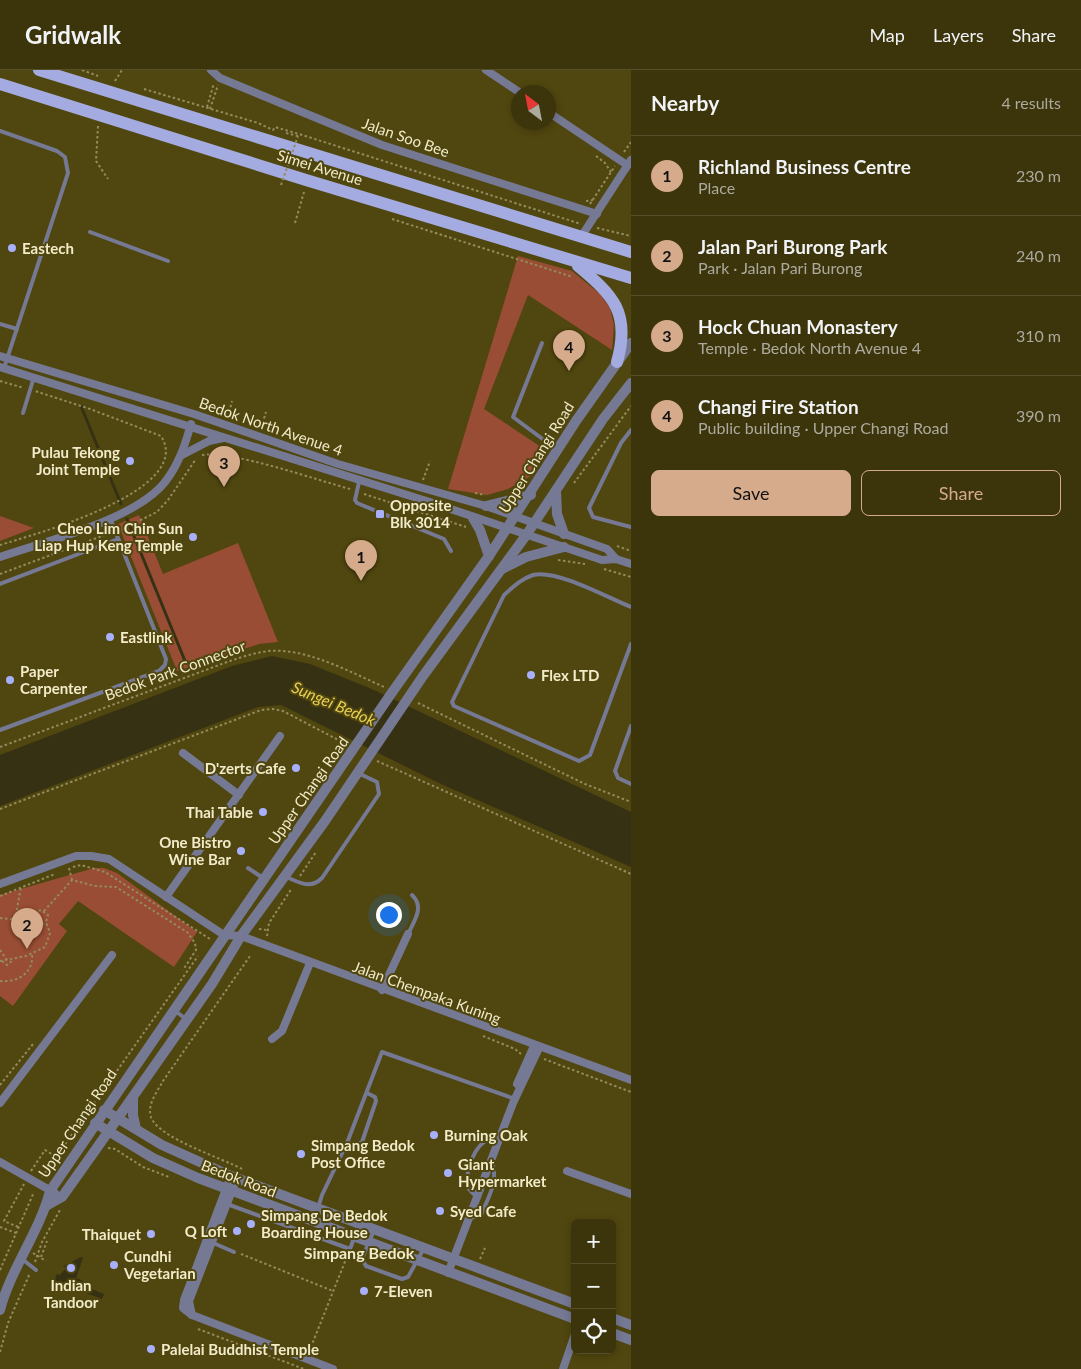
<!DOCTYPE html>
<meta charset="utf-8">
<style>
body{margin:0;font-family:Lato,sans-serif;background:#433c14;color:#f1f3f6}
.controls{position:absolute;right:15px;bottom:15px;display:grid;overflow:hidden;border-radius:8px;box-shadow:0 2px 8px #0003}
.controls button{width:45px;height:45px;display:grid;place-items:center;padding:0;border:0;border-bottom:1px solid #554f2c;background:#3c340b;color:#f1f3f6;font:25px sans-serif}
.compass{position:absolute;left:511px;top:15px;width:45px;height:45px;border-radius:50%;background:#3c340b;box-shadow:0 2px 8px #0003;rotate:328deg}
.you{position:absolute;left:388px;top:844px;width:18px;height:18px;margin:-12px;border:4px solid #fff;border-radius:50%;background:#1a73e8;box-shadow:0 0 0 8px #1a73e833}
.badge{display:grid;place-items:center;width:32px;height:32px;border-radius:50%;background:#d6ab8b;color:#111;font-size:16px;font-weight:700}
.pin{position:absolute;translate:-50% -41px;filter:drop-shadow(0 1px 2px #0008)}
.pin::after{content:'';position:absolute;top:26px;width:18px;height:15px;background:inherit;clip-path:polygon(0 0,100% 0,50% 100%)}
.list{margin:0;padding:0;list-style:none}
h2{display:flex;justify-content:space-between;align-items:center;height:65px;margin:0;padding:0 20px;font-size:21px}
h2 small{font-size:16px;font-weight:400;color:#acaa9d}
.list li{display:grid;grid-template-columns:32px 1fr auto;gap:15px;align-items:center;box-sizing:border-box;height:80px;padding:0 20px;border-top:1px solid #554f2c}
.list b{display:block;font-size:19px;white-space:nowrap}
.list p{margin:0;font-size:16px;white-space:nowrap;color:#acaa9d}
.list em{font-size:16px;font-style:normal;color:#acaa9d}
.actions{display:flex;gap:10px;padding:15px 20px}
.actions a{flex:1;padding:11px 0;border:1px solid #d6ab8b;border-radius:8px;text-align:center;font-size:18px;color:#d6ab8b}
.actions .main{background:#d6ab8b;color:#111}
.icon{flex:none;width:28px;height:28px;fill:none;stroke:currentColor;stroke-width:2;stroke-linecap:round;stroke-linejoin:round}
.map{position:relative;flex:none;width:631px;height:1299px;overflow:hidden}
header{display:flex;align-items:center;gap:30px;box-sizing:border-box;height:70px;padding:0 25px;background:#3c340b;border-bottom:1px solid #554f2c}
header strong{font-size:24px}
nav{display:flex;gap:28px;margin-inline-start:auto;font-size:18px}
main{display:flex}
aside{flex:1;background:#3c340b}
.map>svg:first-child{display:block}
.green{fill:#994d34}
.water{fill:#363113}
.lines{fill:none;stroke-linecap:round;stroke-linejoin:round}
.stream{stroke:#363113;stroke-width:3}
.path{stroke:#948b5d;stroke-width:2;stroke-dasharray:2.5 2.5;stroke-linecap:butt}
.service{stroke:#767994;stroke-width:4}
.minor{stroke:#767994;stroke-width:8}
.tertiary{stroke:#767994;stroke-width:10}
.primary{stroke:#a4abe0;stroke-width:12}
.path-bridge{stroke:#948b5d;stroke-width:2;stroke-dasharray:2.5 2.5;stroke-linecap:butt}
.poi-dot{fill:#a8b0fc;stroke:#50460f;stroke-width:2}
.labels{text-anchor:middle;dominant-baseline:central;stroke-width:4;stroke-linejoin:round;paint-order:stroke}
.street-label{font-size:15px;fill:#f2ebc9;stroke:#50460f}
.poi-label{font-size:15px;font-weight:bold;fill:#f2ebc9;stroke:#50460f;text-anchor:start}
.water-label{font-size:16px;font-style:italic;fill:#e7d051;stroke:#50460f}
.neighbourhood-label{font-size:16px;font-weight:bold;fill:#f2ebc9;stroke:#50460f}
</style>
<header>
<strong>Gridwalk</strong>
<nav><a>Map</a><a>Layers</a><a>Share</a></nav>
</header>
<main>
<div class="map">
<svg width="631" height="1299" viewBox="0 0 631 1299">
<rect width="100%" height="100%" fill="#50460f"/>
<g class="green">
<polygon points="518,186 572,201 600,224 610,238 614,255 612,280 528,225 484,339 547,381 531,406 508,419 487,425 448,419"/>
<polygon points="139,445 163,504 238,473 278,572 259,574 177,601 118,454"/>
<polygon points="0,446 34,458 0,471"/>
<polygon points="94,798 104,798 117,803 197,862 174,897 78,831 59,854 67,861 13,936 0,926 0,825"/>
</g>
<g class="water">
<polygon points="272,586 310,594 374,620 631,742 631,797 441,714 281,635 258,637 0,736 0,685 232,596"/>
<polygon points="81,1187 83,1188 76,1208 83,1211 82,1215 104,1224 102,1229 54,1211 57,1204 60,1205 66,1198 63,1196"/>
</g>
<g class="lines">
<g class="stream">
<polyline points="81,336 121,434"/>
<polyline points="127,449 185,591 194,595"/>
</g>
<g class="path">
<polyline points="82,0 98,6"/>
<polyline points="115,11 122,0"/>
<polyline points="144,19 258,53 273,60 275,57 299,64 581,154"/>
<polyline points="207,37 214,13"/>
<polyline points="210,39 218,15"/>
<polyline points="98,56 96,91 108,109"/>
<polyline points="286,63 298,66"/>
<polyline points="624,82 631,72"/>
<polyline points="596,86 605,93 611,102"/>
<polyline points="586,131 593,130"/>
<polyline points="590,134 615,96"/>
<polyline points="392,149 573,207"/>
<polyline points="295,153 304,122"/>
<polyline points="597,158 631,166"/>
<polyline points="0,311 24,318"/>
<polyline points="228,347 232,331"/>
<polyline points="261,358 266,342"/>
<path d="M202,385C231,380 317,410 350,419"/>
<polyline points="423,410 430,391"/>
<polyline points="574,413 631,336"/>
<polyline points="475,423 485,425"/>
<polyline points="364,424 466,457"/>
<polyline points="122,459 157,442 168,430 196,389"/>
<path d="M0,475C32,465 196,421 161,366L90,339L35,321"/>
<polyline points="617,476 631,481"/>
<polyline points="558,490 585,494"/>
<polyline points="604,499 631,507"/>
<polyline points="0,504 110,463"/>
<polyline points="418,633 585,714 631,732"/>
<path d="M0,677L227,592C245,586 264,579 283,581C315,583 355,604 384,617"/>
<polyline points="377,691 631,804"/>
<polyline points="0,739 261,640 274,639 283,641 346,674"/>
<polyline points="73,797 81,795 105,802 210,869"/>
<polyline points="69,798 72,810"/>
<polyline points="300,806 316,782"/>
<polyline points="0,826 55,804"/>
<polyline points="44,841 72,810 95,816 116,817 187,862 195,873 196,880 183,900"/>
<polyline points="0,848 34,851"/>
<polyline points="15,850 21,817"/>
<polyline points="259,859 267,860"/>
<polyline points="267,866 269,853 292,818"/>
<polyline points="0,880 7,890"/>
<polyline points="0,891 26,886 45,877 50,863 46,852 48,845 41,840 35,842 33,848 36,854 41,855 46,852"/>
<polyline points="2,891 7,895 13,890"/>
<path d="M0,911C17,913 34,903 32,884"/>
<polyline points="483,966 515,979 521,984"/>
<polyline points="544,989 631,1022"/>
<polyline points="0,1015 33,974"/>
<polyline points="108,1078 115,1079 143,1097 169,1107"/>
<path d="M242,1099C222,1088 158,1068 151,1047C147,1034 157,1022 163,1011L250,886"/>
<polyline points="31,1101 45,1080 55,1086"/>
<polyline points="42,1107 198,886"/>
<polyline points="0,1157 16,1163"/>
<polyline points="18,1157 4,1151 24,1114"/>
<polyline points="33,1183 46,1191"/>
<polyline points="241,1184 333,1221"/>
<polyline points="41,1187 47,1171"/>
<polyline points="480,1189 485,1178"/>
<polyline points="35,1192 42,1172 60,1140"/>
<polyline points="0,1200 34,1122"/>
<polyline points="198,1259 304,1299"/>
<polyline points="0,1282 8,1253 30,1203"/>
<polyline points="309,1282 348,1184"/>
</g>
<g class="service">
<polyline points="0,61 57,81 65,87 68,103 4,298"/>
<polyline points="90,162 168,191"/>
<polyline points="0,254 17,259"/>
<polyline points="542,273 513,347 556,379"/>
<polyline points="23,343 34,307"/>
<polyline points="631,360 621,373 589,438 593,447 631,457"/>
<polyline points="359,412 355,430 357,433 444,469 451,481"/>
<polyline points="0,514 118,469"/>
<path d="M631,537C608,528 557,499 533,505C521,509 513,517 504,525L452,632L454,636L579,691L590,685L631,574"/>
<polyline points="631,656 615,701 618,708 631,714"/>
<polyline points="0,660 159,601 165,595 166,589 110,448"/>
<polyline points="248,798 263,808"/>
<path d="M286,807C299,812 310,820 322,808L379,724L377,712L358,703"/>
<path d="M408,864C414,851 425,837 412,825"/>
<polyline points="174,940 186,949"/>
<polyline points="347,1073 356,1075 362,1072 376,1031 375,1027 367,1023"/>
<path d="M477,1127C475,1125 471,1122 469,1119C463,1107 473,1080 484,1072C489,1068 493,1069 499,1070"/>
<polyline points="227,1134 350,1179 359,1155"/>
<path d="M470,1148L481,1145C488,1128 500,1109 491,1091"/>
<polyline points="314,1151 322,1125 347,1073 382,982 515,1029"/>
<polyline points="374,1160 362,1189 366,1196 402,1209 408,1207 423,1180"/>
<polyline points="211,1172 234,1182"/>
<polyline points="22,1189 36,1200"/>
</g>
<g class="minor">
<polyline points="211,0 220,8 382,75 597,144"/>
<polyline points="486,0 519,22"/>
<polyline points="548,42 627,95"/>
<polyline points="581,167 631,90"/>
<polyline points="0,286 194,344 338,394 486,436 607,479 616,489"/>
<polyline points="0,297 436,434 602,490 616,489 631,494"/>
<polyline points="182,385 209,371 223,368"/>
<path d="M0,487C46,471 135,450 165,412C179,394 185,375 191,354"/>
<polyline points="183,683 239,725"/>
<polyline points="0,814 76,786 91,786 109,789 224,865 241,866 631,1010"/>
<polyline points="166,827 280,666"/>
<polyline points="382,920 408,864"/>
<polyline points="272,969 282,961 310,893"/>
<polyline points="517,1014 534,976"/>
<polyline points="0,1033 112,885"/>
<polyline points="0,1092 55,1123"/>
<polyline points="567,1101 631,1124"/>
<polyline points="231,1106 184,1230 183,1238 192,1245 333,1299"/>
<polyline points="448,1203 513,1033 539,978"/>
<polyline points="192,1245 189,1231 237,1108"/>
<polyline points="563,1299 575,1264"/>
</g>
<g class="tertiary">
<polyline points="556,421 557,444 564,464"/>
<polyline points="486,436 531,425"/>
<polyline points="473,448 480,460 489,486"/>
<polyline points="502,499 526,487 564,477"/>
<polyline points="133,1028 133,1045 136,1059"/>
<polyline points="104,1040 162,1075 231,1106 575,1234"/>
<polyline points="95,1053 153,1088 198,1108 575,1249"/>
<polyline points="46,1136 62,1127 94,1082 212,914 241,866 325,751 423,606 527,464 603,349 631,313"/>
<path d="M0,1240C11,1198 40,1161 50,1121L393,621L489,486L576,351L631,273"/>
<polyline points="612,1248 631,1255"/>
<polyline points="612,1263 631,1270"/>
</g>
<g class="primary">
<polyline points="39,0 631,182"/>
<polyline points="0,14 306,110 631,208"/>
<path d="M578,196C613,225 631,243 617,292"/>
</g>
<polyline class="path-bridge" points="281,115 298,66"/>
</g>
<g class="poi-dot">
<circle cx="12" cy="178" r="5"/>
<circle cx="130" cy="391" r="5"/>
<rect x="375" y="439" width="10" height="10" rx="2.5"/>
<circle cx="193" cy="467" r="5"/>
<circle cx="110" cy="567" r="5"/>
<circle cx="531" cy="605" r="5"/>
<circle cx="10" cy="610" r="5"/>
<circle cx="296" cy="698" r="5"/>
<circle cx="263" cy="742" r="5"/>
<circle cx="241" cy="781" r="5"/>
<circle cx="434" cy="1065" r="5"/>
<circle cx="301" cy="1084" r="5"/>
<circle cx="448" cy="1103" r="5"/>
<circle cx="440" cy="1141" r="5"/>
<circle cx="251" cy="1154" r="5"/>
<circle cx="237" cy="1161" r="5"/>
<circle cx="151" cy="1164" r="5"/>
<circle cx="114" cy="1195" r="5"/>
<circle cx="71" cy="1198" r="5"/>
<circle cx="364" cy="1221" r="5"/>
<circle cx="151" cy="1279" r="5"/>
</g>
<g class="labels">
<g class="street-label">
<text transform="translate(406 67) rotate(19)">Jalan Soo Bee</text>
<text transform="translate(320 97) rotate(17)">Simei Avenue</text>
<text transform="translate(271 356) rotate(19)">Bedok North Avenue 4</text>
<text transform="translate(536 387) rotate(-58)">Upper Changi Road</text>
<text transform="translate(175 600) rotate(-20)">Bedok Park Connector</text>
<text transform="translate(308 720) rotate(-55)">Upper Changi Road</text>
<text transform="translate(427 922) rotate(20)">Jalan Chempaka Kuning</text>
<text transform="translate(77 1053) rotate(-56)">Upper Changi Road</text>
<text transform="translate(239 1108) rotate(21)">Bedok Road</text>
</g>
<g class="poi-label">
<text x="22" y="178">Eastech</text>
<text x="120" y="382" text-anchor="end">Pulau Tekong<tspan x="120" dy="17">Joint Temple</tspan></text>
<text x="390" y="435">Opposite<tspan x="390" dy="17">Blk 3014</tspan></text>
<text x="183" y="458" text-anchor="end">Cheo Lim Chin Sun<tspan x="183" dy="17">Liap Hup Keng Temple</tspan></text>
<text x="120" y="567">Eastlink</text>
<text x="20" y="601">Paper<tspan x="20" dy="17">Carpenter</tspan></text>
<text x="541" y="605">Flex LTD</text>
<text x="286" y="698" text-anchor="end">D'zerts Cafe</text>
<text x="253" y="742" text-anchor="end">Thai Table</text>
<text x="231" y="772" text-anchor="end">One Bistro<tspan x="231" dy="17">Wine Bar</tspan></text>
<text x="444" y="1065">Burning Oak</text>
<text x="311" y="1075">Simpang Bedok<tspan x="311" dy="17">Post Office</tspan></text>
<text x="458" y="1094">Giant<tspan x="458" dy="17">Hypermarket</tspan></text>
<text x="450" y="1141">Syed Cafe</text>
<text x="261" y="1145">Simpang De Bedok<tspan x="261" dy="17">Boarding House</tspan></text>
<text x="227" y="1161" text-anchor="end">Q Loft</text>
<text x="141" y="1164" text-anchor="end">Thaiquet</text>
<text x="124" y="1186">Cundhi<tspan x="124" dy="17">Vegetarian</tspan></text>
<text x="71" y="1215" text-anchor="middle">Indian<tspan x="71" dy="17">Tandoor</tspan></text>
<text x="374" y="1221">7-Eleven</text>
<text x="161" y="1279">Palelai Buddhist Temple</text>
</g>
<g class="water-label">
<text transform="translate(334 633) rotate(23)">Sungei Bedok</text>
</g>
<g class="neighbourhood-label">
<text x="359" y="1182">Simpang Bedok</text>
</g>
</g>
</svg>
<div class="controls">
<button>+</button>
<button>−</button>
<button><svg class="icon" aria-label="locate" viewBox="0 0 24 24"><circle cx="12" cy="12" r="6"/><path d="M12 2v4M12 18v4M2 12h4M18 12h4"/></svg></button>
</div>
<svg class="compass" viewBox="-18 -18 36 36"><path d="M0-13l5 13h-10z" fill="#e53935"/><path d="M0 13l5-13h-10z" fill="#acaa9d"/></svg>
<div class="you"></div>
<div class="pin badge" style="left:361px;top:511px">1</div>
<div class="pin badge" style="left:27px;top:879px">2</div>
<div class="pin badge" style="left:224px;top:417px">3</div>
<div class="pin badge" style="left:569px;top:301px">4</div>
</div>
<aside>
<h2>Nearby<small>4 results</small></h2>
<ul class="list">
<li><span class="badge">1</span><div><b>Richland Business Centre</b><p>Place</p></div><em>230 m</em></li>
<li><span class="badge">2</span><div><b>Jalan Pari Burong Park</b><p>Park · Jalan Pari Burong</p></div><em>240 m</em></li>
<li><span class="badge">3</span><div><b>Hock Chuan Monastery</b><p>Temple · Bedok North Avenue 4</p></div><em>310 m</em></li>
<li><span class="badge">4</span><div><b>Changi Fire Station</b><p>Public building · Upper Changi Road</p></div><em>390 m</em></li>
</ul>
<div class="actions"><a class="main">Save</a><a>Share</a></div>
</aside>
</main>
